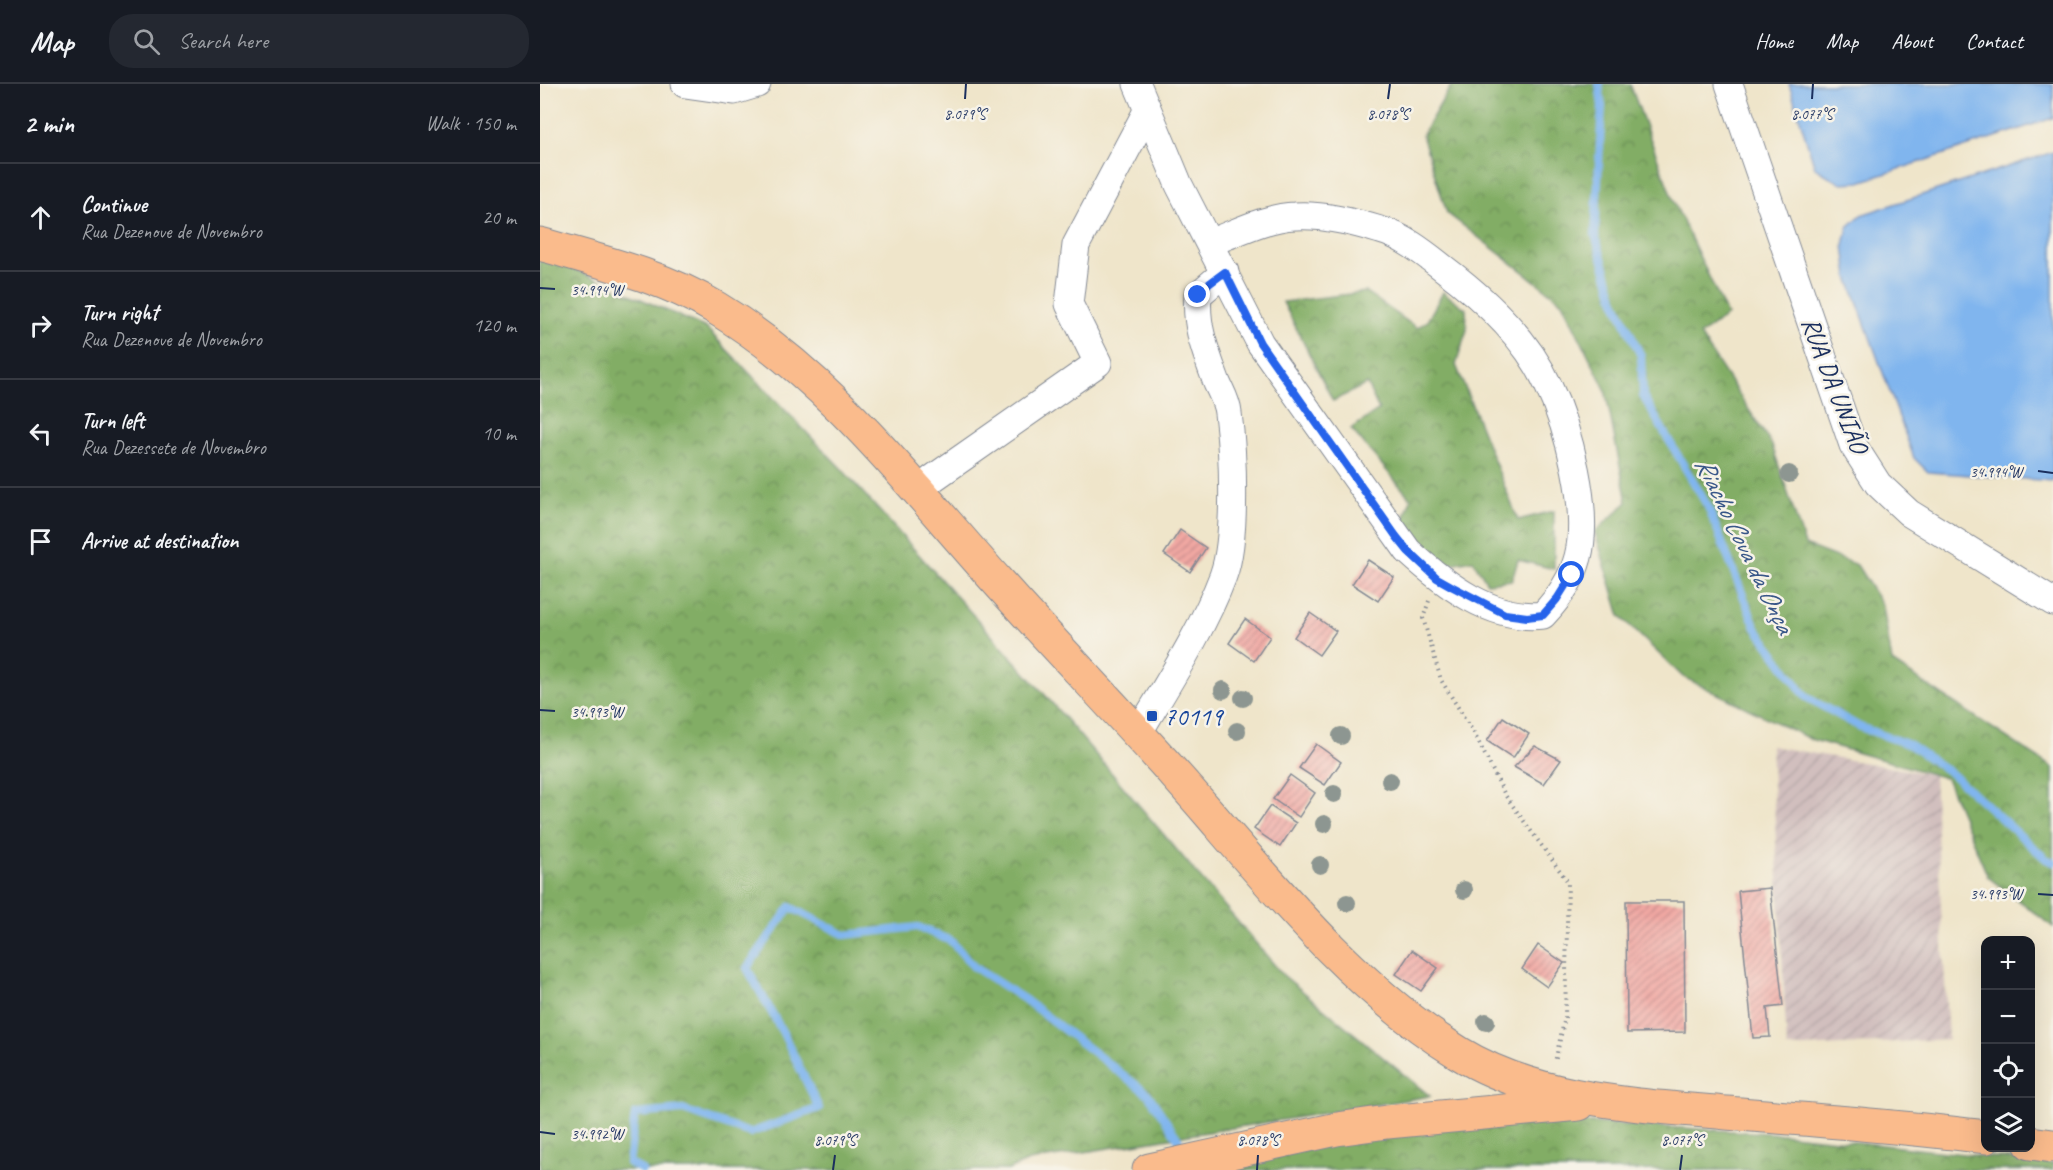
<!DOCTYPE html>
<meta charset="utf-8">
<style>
body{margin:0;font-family:Caveat,sans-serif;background:#242831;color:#f1f3f6}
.controls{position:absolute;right:18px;bottom:18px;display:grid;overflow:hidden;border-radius:12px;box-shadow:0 6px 24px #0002}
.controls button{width:54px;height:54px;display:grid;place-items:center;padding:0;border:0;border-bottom:2px solid #363941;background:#171b24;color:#f1f3f6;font:30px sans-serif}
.stop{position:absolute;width:18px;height:18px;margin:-14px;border:4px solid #2563eb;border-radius:50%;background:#fff}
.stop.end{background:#2563eb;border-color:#fff;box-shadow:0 2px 6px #0008}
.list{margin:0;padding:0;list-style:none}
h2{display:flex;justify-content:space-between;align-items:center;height:78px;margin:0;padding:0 24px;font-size:26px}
h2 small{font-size:20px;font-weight:400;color:#9ea1a6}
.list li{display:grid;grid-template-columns:39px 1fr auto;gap:18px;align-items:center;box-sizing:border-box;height:108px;padding:0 24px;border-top:2px solid #363941}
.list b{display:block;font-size:22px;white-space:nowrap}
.list p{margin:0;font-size:20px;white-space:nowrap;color:#9ea1a6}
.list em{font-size:20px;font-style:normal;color:#9ea1a6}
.icon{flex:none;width:33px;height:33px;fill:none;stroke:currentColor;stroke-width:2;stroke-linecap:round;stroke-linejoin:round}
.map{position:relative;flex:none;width:1513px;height:1086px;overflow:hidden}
header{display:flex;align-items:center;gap:36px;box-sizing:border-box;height:84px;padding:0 30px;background:#171b24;border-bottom:2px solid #363941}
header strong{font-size:28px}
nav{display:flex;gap:33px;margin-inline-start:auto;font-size:21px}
.search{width:420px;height:54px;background:#242831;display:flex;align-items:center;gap:15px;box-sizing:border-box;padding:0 21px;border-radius:24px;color:#9ea1a6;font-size:22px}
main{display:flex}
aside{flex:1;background:#171b24}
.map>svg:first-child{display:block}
.industrial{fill:url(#industrial-furrows)}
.forest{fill:url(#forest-crowns);stroke:#4e6e62;stroke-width:1.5}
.water{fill:#80b5ee;stroke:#4e72a6;stroke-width:1.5}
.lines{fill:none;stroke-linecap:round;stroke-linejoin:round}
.stream{stroke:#80b5ee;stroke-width:8}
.building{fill:url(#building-hatch)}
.minor-casing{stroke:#858a94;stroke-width:29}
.highway-casing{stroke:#858a94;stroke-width:35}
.path{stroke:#858a94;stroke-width:4;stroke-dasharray:1.5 4.5;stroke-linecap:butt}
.minor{stroke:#fff;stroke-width:27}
.highway{stroke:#fabb8c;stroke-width:33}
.tree{fill:#8d9691}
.route{stroke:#2563eb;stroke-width:8}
.ticks{fill:none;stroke:#1b2f5e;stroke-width:2}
.transit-dot{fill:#1a4fb4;stroke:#f7f3e8;stroke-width:2}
.labels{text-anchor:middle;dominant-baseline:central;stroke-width:5;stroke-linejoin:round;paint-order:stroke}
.street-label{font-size:26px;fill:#1b2f5e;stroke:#f7f3e8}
.transit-label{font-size:26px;fill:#164399;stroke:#f7f3e8;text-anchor:start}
.water-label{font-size:27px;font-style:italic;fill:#395789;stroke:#f7f3e8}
.ticks-label{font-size:15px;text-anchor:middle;fill:#1b2f5e;stroke:#f7f3e8;stroke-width:5;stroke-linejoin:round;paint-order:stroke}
</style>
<header>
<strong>Map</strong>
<div class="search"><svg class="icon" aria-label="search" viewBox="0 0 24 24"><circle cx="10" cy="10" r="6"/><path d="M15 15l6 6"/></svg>Search here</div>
<nav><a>Home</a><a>Map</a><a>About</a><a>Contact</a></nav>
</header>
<main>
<aside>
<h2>2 min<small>Walk · 150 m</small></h2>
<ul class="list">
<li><svg class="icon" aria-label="ahead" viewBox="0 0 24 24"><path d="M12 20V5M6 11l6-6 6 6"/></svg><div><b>Continue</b><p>Rua Dezenove de Novembro</p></div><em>20 m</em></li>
<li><svg class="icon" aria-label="right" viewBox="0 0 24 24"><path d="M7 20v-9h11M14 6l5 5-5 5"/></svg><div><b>Turn right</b><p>Rua Dezenove de Novembro</p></div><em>120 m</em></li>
<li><svg class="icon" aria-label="left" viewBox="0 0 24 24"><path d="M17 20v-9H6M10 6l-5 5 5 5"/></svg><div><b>Turn left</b><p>Rua Dezessete de Novembro</p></div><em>10 m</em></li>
<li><svg class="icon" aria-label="arrive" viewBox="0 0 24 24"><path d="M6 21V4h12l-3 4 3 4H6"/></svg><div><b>Arrive at destination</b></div></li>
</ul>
</aside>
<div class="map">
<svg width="1513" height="1086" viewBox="0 0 1513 1086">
<defs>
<pattern id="industrial-furrows" width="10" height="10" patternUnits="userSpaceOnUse" patternTransform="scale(1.5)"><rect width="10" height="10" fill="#d1bfbe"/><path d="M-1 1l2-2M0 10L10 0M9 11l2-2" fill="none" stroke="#b3a4a6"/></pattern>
<pattern id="forest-crowns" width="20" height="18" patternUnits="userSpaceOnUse" patternTransform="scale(1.5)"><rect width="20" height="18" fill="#82ad65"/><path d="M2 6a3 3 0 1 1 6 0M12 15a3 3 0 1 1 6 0" fill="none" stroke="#6a8d56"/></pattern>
<pattern id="building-hatch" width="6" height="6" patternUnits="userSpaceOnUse" patternTransform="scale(1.5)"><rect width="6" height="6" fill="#f1a8a3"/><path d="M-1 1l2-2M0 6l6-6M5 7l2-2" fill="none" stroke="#c28988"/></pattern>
</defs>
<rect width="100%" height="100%" fill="#f7f3e8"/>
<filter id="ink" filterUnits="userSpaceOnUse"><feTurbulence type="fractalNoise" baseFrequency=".0167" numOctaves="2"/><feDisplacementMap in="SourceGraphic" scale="12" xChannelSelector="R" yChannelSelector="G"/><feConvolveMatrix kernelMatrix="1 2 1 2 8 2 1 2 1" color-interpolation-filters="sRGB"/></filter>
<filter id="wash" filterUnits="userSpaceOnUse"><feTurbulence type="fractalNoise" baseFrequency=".008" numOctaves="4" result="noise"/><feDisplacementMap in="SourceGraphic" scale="24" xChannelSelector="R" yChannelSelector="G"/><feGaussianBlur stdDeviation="1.35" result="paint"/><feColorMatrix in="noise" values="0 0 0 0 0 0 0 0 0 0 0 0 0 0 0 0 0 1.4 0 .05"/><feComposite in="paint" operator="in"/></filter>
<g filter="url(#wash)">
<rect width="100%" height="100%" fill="#efe5ca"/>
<polygon class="industrial" points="1231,662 1394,691 1408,955 1247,964"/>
<g class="forest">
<polygon points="912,0 1090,0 1133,116 1187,231 1160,251 1232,361 1265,461 1317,481 1343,522 1352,578 1513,684 1513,843 1448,793 1406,694 1270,655 1143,593 1080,532 1055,448 1087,418 1065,305 1022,218 907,129 882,51"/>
<polygon points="0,170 166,244 300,383 507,613 743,891 890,1012 489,1077 468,1086 0,1086"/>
<polygon points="826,208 877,244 887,237 903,208 926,225 927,246 916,281 978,436 1014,427 1014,485 978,476 972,496 947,499 933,476 911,480 869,459 860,446 871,415 811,345 839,326 827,300 793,317 743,218"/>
<polygon points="1055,1039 1243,1050 1513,1080 1513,1086 679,1086 794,1058 916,1042"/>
</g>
<g class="water">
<polygon points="1249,0 1513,0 1513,34 1320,98 1300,99 1275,84"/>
<polygon points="1513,68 1513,397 1388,388 1374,374 1308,193 1304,161 1308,143 1321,131"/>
</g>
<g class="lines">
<g class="stream">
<polyline points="1059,0 1062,22 1055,151 1075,217 1101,272 1103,312 1168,423 1216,544 1266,613 1320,643 1370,661 1412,690 1506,775 1513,778"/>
<polyline points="102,1086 89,1079 95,1030 143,1026 210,1049 279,1024 243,949 207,884 250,823 305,851 378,843 411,857 434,883 484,915 608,1010 646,1067"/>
</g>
</g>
<g id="blocks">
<g class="building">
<polygon points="640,446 666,464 650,488 624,470"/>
<polygon points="828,476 854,493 838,517 812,500"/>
<polygon points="770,529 796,547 779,571 754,553"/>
<polygon points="705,535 730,553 714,577 689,559"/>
<polygon points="963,633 989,650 973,674 947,657"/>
<polygon points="776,660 801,678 785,701 759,684"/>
<polygon points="995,662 1021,676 1004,700 974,683"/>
<polygon points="750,691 775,709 759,733 733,715"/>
<polygon points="730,722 756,739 740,763 714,745"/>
<polygon points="1230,804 1243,922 1227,924 1230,953 1213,954 1198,807"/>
<polygon points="1086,817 1144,817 1145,948 1087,949"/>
<polygon points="998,861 1024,879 1007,903 982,885"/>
<polygon points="872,866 898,884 881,907 856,890"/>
</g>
</g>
</g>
<g filter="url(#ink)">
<use href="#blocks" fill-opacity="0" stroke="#858a94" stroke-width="1.5"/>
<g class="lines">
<g class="minor-casing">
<g id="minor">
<polyline points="145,0 194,7 217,0"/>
<path d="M597,0L639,101L720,259L868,467C904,500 952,537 1003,531C1019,514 1032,496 1038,473C1050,426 1029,345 1008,301C987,254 942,213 902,183C884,169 863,152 840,146C814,138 782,130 755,132C726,133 696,149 669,159"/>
<polyline points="1189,0 1313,361 1338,400 1369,429 1513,518"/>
<polyline points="392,395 558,279 529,220 536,161 607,27"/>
<path d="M599,648C628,599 663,545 683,492C697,455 693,368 688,329C687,318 681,308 677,299C666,269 655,242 658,211L685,188"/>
</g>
</g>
<g class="highway-casing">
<g id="highway">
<path d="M0,160C59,177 123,192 176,224C289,292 370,400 457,497C527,575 600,649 668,728C742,814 821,909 919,969C997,1017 1099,1021 1187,1029C1273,1036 1360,1042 1446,1053"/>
<polyline points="1490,1059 1513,1062"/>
<polyline points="609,1086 797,1045 847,1038 1039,1020"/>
</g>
</g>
<polyline class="path" points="889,517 883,534 901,596 934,649 965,711 1028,798 1025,933 1015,978"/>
<use href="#minor" class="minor"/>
<use href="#highway" class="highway"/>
</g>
<g class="tree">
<circle cx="1249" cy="390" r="9"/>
<circle cx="683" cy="606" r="9"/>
<circle cx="703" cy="614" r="9"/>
<circle cx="697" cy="647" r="9"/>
<circle cx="801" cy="652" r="9"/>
<circle cx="850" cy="697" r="9"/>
<circle cx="794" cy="710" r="9"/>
<circle cx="784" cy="740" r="9"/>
<circle cx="780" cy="781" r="9"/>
<circle cx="924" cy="806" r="9"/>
<circle cx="807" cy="819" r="9"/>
<circle cx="946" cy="938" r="9"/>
</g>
</g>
<g class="lines" filter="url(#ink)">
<polyline class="route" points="658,211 666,202 685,188 720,259 856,452 868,467 897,494 913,503 965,530 987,533 1003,531 1017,515 1032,491"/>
</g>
<path class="ticks" d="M425,15L426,0M848,15L850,0M1272,15L1273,0M0,204L15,205M1498,387L1513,389M0,626L15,627M1498,810L1513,811M0,1048L15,1050M293,1086L295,1071M717,1086L718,1071M1140,1086L1142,1071"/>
<rect class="transit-dot" x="606" y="626" width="12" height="12" rx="3"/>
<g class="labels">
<g class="street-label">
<text transform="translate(1295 301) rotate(69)">RUA DA UNIÃO</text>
</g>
<g class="transit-label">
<text x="624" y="632">70119</text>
</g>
<g class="water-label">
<text transform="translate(1205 461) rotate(64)">Riacho Cova da Onça</text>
</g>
</g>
<g class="ticks-label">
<text x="425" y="35">8.079°S</text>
<text x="848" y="35">8.078°S</text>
<text x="1272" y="35">8.077°S</text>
<text x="57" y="211">34.994°W</text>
<text x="1456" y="393">34.994°W</text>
<text x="57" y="633">34.993°W</text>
<text x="1456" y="815">34.993°W</text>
<text x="57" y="1055">34.992°W</text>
<text x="295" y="1061">8.079°S</text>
<text x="718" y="1061">8.078°S</text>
<text x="1142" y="1061">8.077°S</text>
</g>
</svg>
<div class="controls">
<button>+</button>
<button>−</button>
<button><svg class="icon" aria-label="locate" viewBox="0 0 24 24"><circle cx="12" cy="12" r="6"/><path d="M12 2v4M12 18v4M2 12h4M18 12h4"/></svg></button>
<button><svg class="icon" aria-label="layers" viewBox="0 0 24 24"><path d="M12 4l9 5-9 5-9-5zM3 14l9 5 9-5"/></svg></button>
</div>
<div class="stop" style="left:1032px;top:491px"></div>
<div class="stop end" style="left:658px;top:211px"></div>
</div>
</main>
